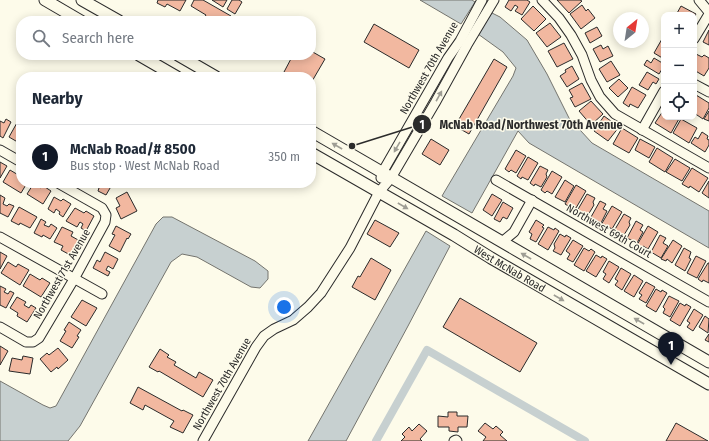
<!DOCTYPE html>
<meta charset="utf-8">
<style>
body{margin:0;font-family:"Fira Sans Condensed",sans-serif;background:#f2f2f3;color:#1f2937}
.controls{position:absolute;right:12px;top:12px;display:grid;overflow:hidden;border-radius:8px;box-shadow:0 2px 10px #0003}
.controls button{width:36px;height:36px;display:grid;place-items:center;padding:0;border:0;border-bottom:1px solid #e0e1e3;background:#fff;color:#1f2937;font:20px sans-serif}
.compass{position:absolute;left:613px;top:12px;width:36px;height:36px;border-radius:50%;background:#fff;box-shadow:0 2px 10px #0003;rotate:30deg}
.you{position:absolute;left:284px;top:307px;width:14px;height:14px;margin:-10px;border:3px solid #fff;border-radius:50%;background:#1a73e8;box-shadow:0 0 0 6px #1a73e833}
.badge{display:grid;place-items:center;width:26px;height:26px;border-radius:50%;background:#111827;color:#fff;font-size:13px;font-weight:700}
.pin{position:absolute;translate:-50% -33px;filter:drop-shadow(0 1px 2px #0008)}
.pin::after{content:'';position:absolute;top:21px;width:14px;height:12px;background:inherit;clip-path:polygon(0 0,100% 0,50% 100%)}
.list{margin:0;padding:0;list-style:none}
h2{display:flex;justify-content:space-between;align-items:center;height:52px;margin:0;padding:0 16px;font-size:17px}
h2 small{font-size:13px;font-weight:400;color:#747a83}
.list li{display:grid;grid-template-columns:26px 1fr auto;gap:12px;align-items:center;box-sizing:border-box;height:64px;padding:0 16px;border-top:1px solid #e0e1e3}
.list b{display:block;font-size:15px;white-space:nowrap}
.list p{margin:0;font-size:13px;white-space:nowrap;color:#747a83}
.list em{font-size:13px;font-style:normal;color:#747a83}
.icon{flex:none;width:22px;height:22px;fill:none;stroke:currentColor;stroke-width:2;stroke-linecap:round;stroke-linejoin:round}
.map{position:relative;flex:none;width:709px;height:441px;overflow:hidden}
.search{position:absolute;background:#fff;box-shadow:0 2px 10px #0003;left:16px;top:16px;width:300px;height:44px;display:flex;align-items:center;gap:10px;box-sizing:border-box;padding:0 14px;border-radius:16px;color:#747a83;font-size:15px}
.panel{position:absolute;background:#fff;box-shadow:0 2px 10px #0003;left:16px;top:72px;width:300px;height:116px;border-radius:16px}
.map>svg:first-child{display:block}
.water{fill:#c7d0d0;stroke:#74746e}
.lines{fill:none;stroke-linecap:round;stroke-linejoin:round}
.canal{stroke:#c7d0d0;stroke-width:8}
.building{fill:#f2b8a0;stroke:#2b2b2b}
.minor-casing{stroke:#2b2b2b;stroke-width:11}
.major-casing{stroke:#2b2b2b;stroke-width:13}
.minor{stroke:#fdfbea;stroke-width:9}
.major{stroke:#fdfbea;stroke-width:11}
.oneway{fill:#9e9d94}
.labels{text-anchor:middle;dominant-baseline:central;stroke-width:3;stroke-linejoin:round;paint-order:stroke}
.street-label{font-size:11px;fill:#2b2b2b;stroke:#fdfbea}
.leader{fill:none;stroke:#2b2b2b;stroke-width:1.5}
.callout-dot{fill:#2b2b2b;stroke:#fdfbea;stroke-width:1.5}
.mark-label{font-size:12px;text-anchor:middle;font-weight:bold;fill:#fff}
.callout-label{font-size:12px;text-anchor:middle;font-weight:bold;fill:#2b2b2b;stroke:#fdfbea;stroke-width:3;stroke-linejoin:round;paint-order:stroke}
</style>
<div class="map">
<svg width="709" height="441" viewBox="0 0 709 441">
<rect width="100%" height="100%" fill="#fdfbea"/>
<g class="water">
<polygon points="420,0 472,0 475,2 461,24"/>
<polygon points="492,13 500,17 527,40 547,74 569,118 592,143 709,211 709,248 529,143 518,131 472,213 442,196 513,76 516,68 503,52 478,34"/>
<polygon points="163,217 172,217 255,261 268,271 268,279 260,288 251,287 197,257 182,254 171,262 80,426 68,441 0,441 0,381 43,405 50,408 56,406 156,224"/>
<polygon points="426,231 450,246 408,326 346,441 308,441"/>
</g>
<g class="lines">
<polyline class="canal" points="376,441 427,350 585,441"/>
</g>
<g class="building">
<polygon points="158,0 186,0 180,11 167,4 165,7 157,3"/>
<polygon points="194,0 203,0 231,16 229,21 202,21 206,15 191,6"/>
<polygon points="212,0 227,0 223,7"/>
<polygon points="232,0 239,0 242,2 235,14 227,9"/>
<polygon points="509,0 527,0 530,2 522,15 515,11 518,7 515,5 511,11 505,7"/>
<polygon points="557,0 580,0 582,1 569,13"/>
<polygon points="582,5 586,11 588,9 595,18 581,29 570,14"/>
<polygon points="533,6 546,19 534,31 521,19"/>
<polygon points="681,6 696,14 694,17 694,15 676,15"/>
<polygon points="550,23 561,37 547,47 536,33"/>
<polygon points="374,24 419,50 409,68 364,42"/>
<polygon points="597,27 602,36 590,43 585,33"/>
<polygon points="709,30 709,45 703,42"/>
<polygon points="662,39 664,40 664,59 654,53"/>
<polygon points="564,43 573,59 557,67 548,51"/>
<polygon points="601,45 603,49 608,46 613,56 600,62 593,49"/>
<polygon points="311,51 325,59 311,83 311,77 292,77 284,72 293,55 311,55"/>
<polygon points="696,54 702,57 704,55 709,58 709,68 704,76 694,70 694,58"/>
<polygon points="654,58 664,64 664,66 659,74 644,65 647,60 651,63"/>
<polygon points="494,59 507,67 469,134 455,126"/>
<polygon points="611,61 620,75 607,82 599,69"/>
<polygon points="572,66 579,79 567,87 560,76 566,72 565,70"/>
<polygon points="647,72 659,79 656,84 653,82 648,90 639,85"/>
<polygon points="619,79 628,88 618,97 609,88"/>
<polygon points="582,83 591,99 575,107 570,98 573,97 569,90"/>
<polygon points="632,87 646,95 638,108 630,104 629,107 623,103"/>
<polygon points="696,95 709,103 709,108 703,119 694,113 694,97"/>
<polygon points="591,101 603,114 591,125 579,111"/>
<polygon points="663,111 664,112 664,117 680,117 671,133 655,123"/>
<polygon points="709,111 709,121 704,119"/>
<polygon points="604,116 619,127 608,141 594,131"/>
<polygon points="6,119 11,122 3,138 0,136 0,121 4,123"/>
<polygon points="681,119 697,128 689,143 673,133"/>
<polygon points="18,121 21,123 21,144 9,137"/>
<polygon points="622,128 638,138 629,153 613,144"/>
<polygon points="702,132 708,136 707,139 709,140 709,145 705,152 691,143 695,137 698,139"/>
<polygon points="431,139 449,150 440,165 422,154"/>
<polygon points="640,139 655,147 649,158 635,150"/>
<polygon points="657,148 673,158 665,172 649,162"/>
<polygon points="516,150 526,156 516,173 511,170 509,172 505,169"/>
<polygon points="528,157 538,163 528,180 522,177 521,179 517,176"/>
<polygon points="675,159 690,168 682,181 666,172"/>
<polygon points="0,162 7,166 0,178"/>
<polygon points="540,166 548,170 546,174 547,177 541,187 535,184 534,186 530,183"/>
<polygon points="692,168 708,178 699,192 690,186 689,188 682,184"/>
<polygon points="10,170 20,176 21,174 21,183 27,183 21,193 3,182"/>
<polygon points="552,171 562,177 552,194 547,191 545,193 541,190"/>
<polygon points="565,180 574,186 565,202 555,197"/>
<polygon points="709,181 709,198 702,193"/>
<polygon points="34,183 41,188 42,185 51,191 43,204 27,194"/>
<polygon points="90,183 113,183 106,195 98,191 99,188"/>
<polygon points="576,185 586,191 576,208 571,205 570,207 565,204"/>
<polygon points="127,192 137,211 121,219 116,208 120,206 116,198"/>
<polygon points="492,194 502,200 492,216 483,210"/>
<polygon points="587,194 595,198 593,202 594,205 588,215 583,212 582,213 577,211"/>
<polygon points="0,195 5,198 3,204 7,206 9,204 14,206 8,217 0,213"/>
<polygon points="54,197 61,201 63,199 71,204 63,217 59,214 60,212 56,209 54,213 48,209"/>
<polygon points="600,201 606,204 603,209 607,211 601,223 591,217"/>
<polygon points="503,202 513,208 507,219 503,217 500,222 494,219"/>
<polygon points="612,206 622,212 612,229 607,226 605,228 601,225"/>
<polygon points="19,207 37,217 30,228 20,223 19,225 11,221"/>
<polygon points="75,208 84,213 86,211 94,216 86,231 81,228 83,224 80,222 77,227 66,221"/>
<polygon points="624,214 631,218 629,222 630,225 624,235 619,232 618,234 614,231"/>
<polygon points="41,219 46,222 44,225 49,227 51,224 57,228 50,239 43,235 42,237 34,233"/>
<polygon points="375,220 399,233 390,247 367,234"/>
<polygon points="536,220 544,225 542,227 544,228 536,242 530,239 532,234 529,232"/>
<polygon points="636,221 643,225 640,230 643,232 637,243 627,238"/>
<polygon points="116,226 131,234 128,239 127,238 120,252 109,246 115,235 112,234"/>
<polygon points="648,226 658,232 648,249 643,246 641,248 637,245"/>
<polygon points="62,227 73,232 71,236 80,241 72,256 61,250 63,246 54,242"/>
<polygon points="548,227 554,230 555,228 559,231 548,250 538,244"/>
<polygon points="560,234 565,237 566,235 571,238 561,255 553,251 555,248 554,244"/>
<polygon points="660,235 666,238 663,243 668,246 661,258 651,252"/>
<polygon points="573,240 583,246 573,262 567,259 570,254 566,251"/>
<polygon points="673,240 682,246 672,263 667,259 666,261 661,259"/>
<polygon points="584,248 589,251 591,249 595,252 584,271 574,265"/>
<polygon points="684,248 691,252 689,258 691,259 685,271 675,265"/>
<polygon points="0,252 7,256 0,269"/>
<polygon points="105,252 118,259 113,269 108,266 106,270 110,272 108,276 93,268 97,260 100,262"/>
<polygon points="596,255 601,258 602,256 607,259 596,277 586,271"/>
<polygon points="696,256 706,261 697,278 687,273"/>
<polygon points="371,258 391,270 375,300 352,287 358,276 360,277"/>
<polygon points="609,261 619,267 609,283 603,279 606,274 603,272"/>
<polygon points="8,262 16,267 18,264 29,270 20,285 1,273"/>
<polygon points="708,263 709,263 709,283 703,280 702,282 698,279"/>
<polygon points="621,268 631,274 622,290 615,285 618,281 615,279"/>
<polygon points="30,274 40,280 42,278 50,283 41,297 23,286"/>
<polygon points="634,275 643,281 634,297 624,291"/>
<polygon points="646,282 655,287 646,303 639,299 642,295 639,293"/>
<polygon points="0,286 6,289 4,292 8,294 10,291 14,293 6,308 0,305"/>
<polygon points="656,289 661,292 662,290 667,293 656,312 646,306"/>
<polygon points="669,296 679,301 670,317 663,313 665,309 663,307"/>
<polygon points="17,297 26,302 24,305 29,308 31,305 36,308 27,322 17,316 18,313 10,308"/>
<polygon points="460,298 537,343 520,372 443,327"/>
<polygon points="82,300 97,308 86,326 71,317"/>
<polygon points="680,303 685,306 686,304 691,307 680,326 670,320"/>
<polygon points="694,309 703,315 693,331 687,327 690,323 687,321"/>
<polygon points="705,316 709,319 708,333 699,327"/>
<polygon points="69,322 81,330 77,336 79,337 72,348 60,341 66,331 64,330"/>
<polygon points="709,334 709,342 705,340"/>
<polygon points="0,346 8,351 0,365"/>
<polygon points="58,348 68,360 58,369 57,367 51,372 40,359 47,353 49,355"/>
<polygon points="160,349 169,355 167,357 176,362 174,365 196,378 199,372 213,380 203,397 159,371 158,372 149,367"/>
<polygon points="23,356 33,358 30,374 9,371 12,358 22,360"/>
<polygon points="138,387 182,411 183,410 193,415 183,433 170,427 174,421 145,405 143,410 130,403"/>
<polygon points="448,412 457,412 457,416 468,416 467,427 458,427 458,432 449,431 449,427 438,427 438,416 448,417"/>
<polygon points="485,423 493,429 496,426 503,432 500,435 507,441 483,441 486,437 478,431"/>
<polygon points="676,423 708,441 666,441"/>
<polygon points="419,424 427,431 420,439 422,441 401,441 405,437 402,434 409,427 412,431"/>
</g>
<g class="lines">
<g class="minor-casing">
<g id="minor">
<polyline points="542,0 559,18 571,35 582,55 591,80 600,97 615,114 709,168"/>
<polyline points="699,0 709,12"/>
<polyline points="694,39 709,14"/>
<polyline points="694,84 709,92"/>
<polyline points="642,130 664,91"/>
<polyline points="0,150 21,162"/>
<polyline points="381,178 382,173 448,58 460,41 482,0"/>
<polyline points="496,180 709,302"/>
<polyline points="0,237 102,294"/>
<polyline points="502,242 514,232 532,200"/>
<polyline points="0,327 26,342 33,342 39,338 74,279 105,222 106,215 102,208 58,183"/>
<polyline points="203,441 256,347 264,336 274,329 293,320 308,307 321,293 350,248 379,192 391,178 435,103 467,45 494,0"/>
<polyline points="454,441 456,440 457,441"/>
</g>
</g>
<g class="major-casing">
<g id="major">
<polyline points="45,0 81,21"/>
<polyline points="82,0 119,21"/>
<polyline points="139,55 177,77"/>
<polyline points="178,55 216,77"/>
<polyline points="311,131 709,362"/>
<path id="s1" d="M311,153L454,235L491,258L709,384"/>
</g>
</g>
<use href="#minor" class="minor"/>
<use href="#major" class="major"/>
</g>
<defs><path id="oneway-solid" d="M-6-.8H1V-3.2L6.5 0L1 3.2V.8H-6Z"/></defs>
<g class="oneway">
<use href="#oneway-solid" transform="translate(439 96) rotate(-61)"/>
<use href="#oneway-solid" transform="translate(337 146) rotate(-150)"/>
<use href="#oneway-solid" transform="translate(397 147) rotate(120)"/>
<use href="#oneway-solid" transform="translate(403 206) rotate(30)"/>
<use href="#oneway-solid" transform="translate(526 256) rotate(-150)"/>
<use href="#oneway-solid" transform="translate(559 298) rotate(30)"/>
<use href="#oneway-solid" transform="translate(639 321) rotate(-150)"/>
</g>
<g class="labels">
<g class="street-label">
<text transform="translate(429 68) rotate(-60)">Northwest 70th Avenue</text>
<text transform="translate(609 231) rotate(30)">Northwest 69th Court</text>
<text stroke="none"><textPath href="#s1" startOffset="230">West McNab Road</textPath></text>
<text transform="translate(62 274) rotate(-60)">Northwest 71st Avenue</text>
<text transform="translate(222 384) rotate(-60)">Northwest 70th Avenue</text>
</g>
</g>
<path class="leader" d="M352 146L422 124"/>
<g class="callout-dot">
<circle cx="352" cy="146" r="4"/>
<circle cx="422" cy="124" r="10"/>
</g>
<g class="mark-label">
<text x="422" y="129">1</text>
</g>
<g class="callout-label">
<text x="531" y="129">McNab Road/Northwest 70th Avenue</text>
</g>
</svg>
<div class="controls">
<button>+</button>
<button>−</button>
<button><svg class="icon" aria-label="locate" viewBox="0 0 24 24"><circle cx="12" cy="12" r="6"/><path d="M12 2v4M12 18v4M2 12h4M18 12h4"/></svg></button>
</div>
<svg class="compass" viewBox="-18 -18 36 36"><path d="M0-13l5 13h-10z" fill="#e53935"/><path d="M0 13l5-13h-10z" fill="#747a83"/></svg>
<div class="you"></div>
<div class="pin badge" style="left:671px;top:365px">1</div>
<div class="search"><svg class="icon" aria-label="search" viewBox="0 0 24 24"><circle cx="10" cy="10" r="6"/><path d="M15 15l6 6"/></svg>Search here</div>
<section class="panel">
<h2>Nearby<small></small></h2>
<ul class="list">
<li><span class="badge">1</span><div><b>McNab Road/# 8500</b><p>Bus stop · West McNab Road</p></div><em>350 m</em></li>
</ul>
</section>
</div>
